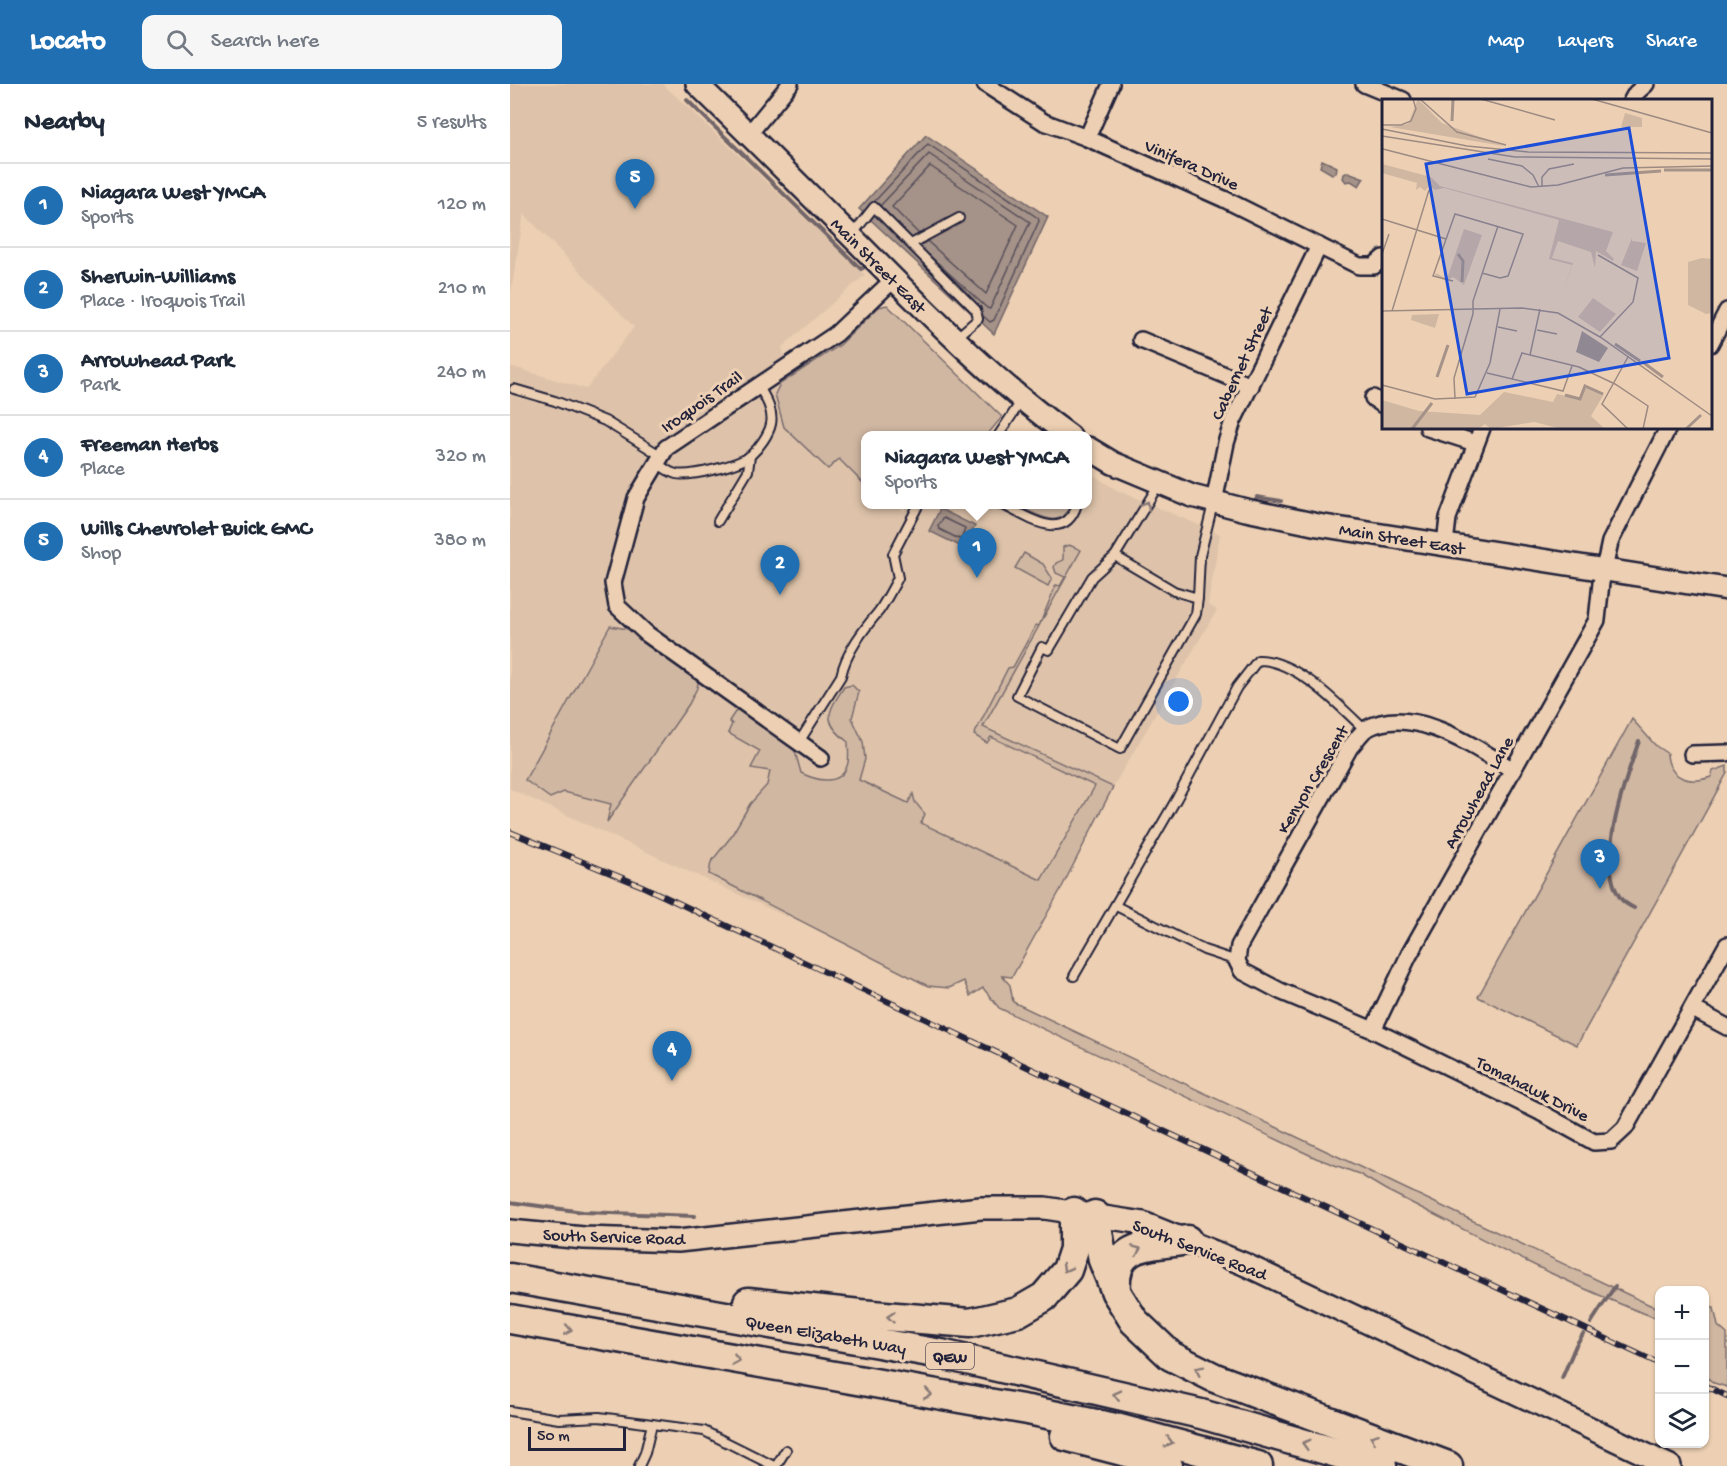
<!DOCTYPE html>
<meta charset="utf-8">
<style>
:root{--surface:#fff;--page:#f6f6f7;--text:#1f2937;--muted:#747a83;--line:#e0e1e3;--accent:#1f6fb2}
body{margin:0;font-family:"Gochi Hand",sans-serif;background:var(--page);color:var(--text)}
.controls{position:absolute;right:18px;bottom:18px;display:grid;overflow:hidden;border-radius:12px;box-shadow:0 2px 4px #0004}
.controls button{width:54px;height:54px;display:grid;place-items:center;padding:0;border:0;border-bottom:2px solid var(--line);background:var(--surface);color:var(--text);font:30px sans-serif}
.scale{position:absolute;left:18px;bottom:15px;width:98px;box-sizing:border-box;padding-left:6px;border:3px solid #22223b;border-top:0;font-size:16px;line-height:21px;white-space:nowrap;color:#22223b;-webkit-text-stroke:4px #edd0b3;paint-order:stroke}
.you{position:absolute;left:669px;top:618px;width:21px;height:21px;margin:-15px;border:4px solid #fff;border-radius:50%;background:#1a73e8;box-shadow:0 0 0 9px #1a73e833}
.badge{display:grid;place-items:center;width:39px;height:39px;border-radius:50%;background:var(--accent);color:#fff;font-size:20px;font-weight:700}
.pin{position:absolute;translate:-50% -50px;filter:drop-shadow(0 2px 3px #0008)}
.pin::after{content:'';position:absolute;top:32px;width:21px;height:18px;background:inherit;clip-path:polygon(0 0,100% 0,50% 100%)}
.popup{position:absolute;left:351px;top:347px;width:231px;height:78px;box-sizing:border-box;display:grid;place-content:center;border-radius:12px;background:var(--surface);filter:drop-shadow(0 2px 4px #0005);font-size:20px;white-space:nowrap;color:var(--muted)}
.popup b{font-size:22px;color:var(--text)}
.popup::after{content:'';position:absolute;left:50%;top:100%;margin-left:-12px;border:12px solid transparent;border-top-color:var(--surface)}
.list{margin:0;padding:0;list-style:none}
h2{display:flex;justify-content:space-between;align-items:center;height:78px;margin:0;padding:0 24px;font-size:26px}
h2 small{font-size:20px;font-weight:400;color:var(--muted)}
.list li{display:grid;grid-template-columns:39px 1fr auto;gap:18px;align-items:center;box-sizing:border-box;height:84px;padding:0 24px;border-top:2px solid var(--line)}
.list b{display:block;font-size:22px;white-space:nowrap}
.list p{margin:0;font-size:20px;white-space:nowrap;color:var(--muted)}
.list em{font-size:20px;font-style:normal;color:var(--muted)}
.icon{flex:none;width:33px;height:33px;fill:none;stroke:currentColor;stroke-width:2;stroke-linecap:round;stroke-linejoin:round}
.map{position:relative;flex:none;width:1217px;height:1382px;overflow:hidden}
header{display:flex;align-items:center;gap:36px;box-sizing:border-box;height:84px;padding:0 30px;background:var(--accent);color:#fff}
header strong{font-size:28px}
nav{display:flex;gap:33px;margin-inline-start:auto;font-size:21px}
.search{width:420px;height:54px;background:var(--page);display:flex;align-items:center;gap:15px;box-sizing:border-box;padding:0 21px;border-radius:12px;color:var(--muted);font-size:22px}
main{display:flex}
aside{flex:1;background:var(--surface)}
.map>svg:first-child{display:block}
.built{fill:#dec3aa}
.green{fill:#d0b7a2;stroke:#796c6e;stroke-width:1.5}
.water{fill:#a59288;stroke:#716569;stroke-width:1.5}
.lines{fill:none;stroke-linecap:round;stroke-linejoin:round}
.shore{stroke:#564f5a;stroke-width:1.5}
.stream{stroke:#716569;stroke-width:4}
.lane-casing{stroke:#22223b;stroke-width:12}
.street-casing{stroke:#22223b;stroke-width:20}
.secondary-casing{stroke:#22223b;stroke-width:26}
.highway-casing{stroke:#22223b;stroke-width:33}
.lane{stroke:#edd0b3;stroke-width:8}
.street{stroke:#edd0b3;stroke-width:15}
.secondary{stroke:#edd0b3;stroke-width:21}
.highway{stroke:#edd0b3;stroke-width:28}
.rail-casing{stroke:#22223b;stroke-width:6}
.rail{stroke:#edd0b3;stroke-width:4;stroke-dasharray:11;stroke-linecap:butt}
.oneway{stroke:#887977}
.labels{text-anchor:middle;stroke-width:6;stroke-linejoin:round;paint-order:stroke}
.shield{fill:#edd0b3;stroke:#5f565f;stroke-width:1.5}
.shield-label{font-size:16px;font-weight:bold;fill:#22223b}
.street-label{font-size:18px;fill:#22223b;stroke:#edd0b3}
.inset-river{fill:none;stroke:#a59288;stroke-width:3}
.inset-road{fill:none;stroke:#9c8a83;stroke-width:1.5}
.view{fill:#1d4ed8;fill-opacity:0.15;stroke:#1d4ed8;stroke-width:3}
.inset-edge{fill:none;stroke:#22223b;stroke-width:3}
</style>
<header>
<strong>Locato</strong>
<div class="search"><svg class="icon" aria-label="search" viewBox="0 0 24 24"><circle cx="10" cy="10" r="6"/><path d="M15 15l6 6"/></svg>Search here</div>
<nav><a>Map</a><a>Layers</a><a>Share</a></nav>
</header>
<main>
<aside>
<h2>Nearby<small>5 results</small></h2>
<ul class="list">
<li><span class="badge">1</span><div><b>Niagara West YMCA</b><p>Sports</p></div><em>120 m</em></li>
<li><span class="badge">2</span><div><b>Sherwin-Williams</b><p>Place · Iroquois Trail</p></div><em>210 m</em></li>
<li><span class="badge">3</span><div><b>Arrowhead Park</b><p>Park</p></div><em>240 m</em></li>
<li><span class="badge">4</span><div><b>Freeman Herbs</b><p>Place</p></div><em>320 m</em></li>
<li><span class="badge">5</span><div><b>Wills Chevrolet Buick GMC</b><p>Shop</p></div><em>380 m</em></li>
</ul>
</aside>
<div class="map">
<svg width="1217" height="1382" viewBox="0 0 1217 1382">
<rect width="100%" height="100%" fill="#edd0b3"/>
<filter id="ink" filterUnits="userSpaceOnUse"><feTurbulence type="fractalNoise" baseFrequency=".0167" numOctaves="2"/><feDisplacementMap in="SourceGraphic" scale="12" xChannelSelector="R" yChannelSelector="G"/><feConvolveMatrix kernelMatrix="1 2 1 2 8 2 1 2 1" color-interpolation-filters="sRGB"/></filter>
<g filter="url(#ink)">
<path class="built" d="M0,0H153L355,191L272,263L289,323L356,390V420L386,421L394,428L399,420H578V388L607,406L710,450L698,521L707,526L603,703L548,810L341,709L277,833L0,705V282L76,305L124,243L14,130L0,214Z"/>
<g class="green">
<path d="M377,221L492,333L477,351L356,352V402L329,375L318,385L274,343L265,310L270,300L330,261L369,223Z"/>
<path d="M506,421L560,420V421C553,449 522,428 506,421Z"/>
<path d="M559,461L571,466L473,643L603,703L552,803L502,893L492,892L500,901L503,918L1140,1221L1149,1224V1235C1055,1201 966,1151 876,1106L849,1090L806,1074L489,924L473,904L460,912L454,897L439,904L418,902L199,790L201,778L220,754L240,720L257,701L260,687L241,684L250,667L218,649L222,640L219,637L229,622L283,660L291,689C305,696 330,703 337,682C340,675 338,665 338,658C312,637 317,629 334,603L342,601L349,608L342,634L353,658L355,675L349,696L398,719L403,710L405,718L415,730L411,739L531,796L585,702L481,653L477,659L464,651L498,584L503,583L526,541L529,542L546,501L550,502L555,493L546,489L544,483L546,479L553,476V463Z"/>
<path d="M514,469L533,480L542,494L538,502L505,484Z"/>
<path d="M100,542L118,545L189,595L187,604L179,620L97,738L101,720L54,708L40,714L15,696Z"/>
<path d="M1122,635L1146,662L1158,670L1157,671C1160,696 1181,700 1201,693L1203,687L1217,682V689L1067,961L968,913Z"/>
<path d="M1195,1221L1204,1224L1208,1242L1217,1250V1303L1204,1299L1195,1292Z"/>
</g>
<g class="water">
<path d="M416,51L538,133L484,250L349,125Z"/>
<path d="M812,76L827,83L826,89L822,90L810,83Z"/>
<path d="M838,88L854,94L849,102L841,97L836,98L833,94L834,90Z"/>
<path d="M430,425L465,442L454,464L419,447Z"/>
</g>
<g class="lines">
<g class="shore">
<path d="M364,118L418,60L528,134L529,137L484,236L480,238L472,231"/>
<path d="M370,122L419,70L520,138L480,225L477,224L419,171"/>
<path d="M409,150L382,123L420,82L508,141L476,210L417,157"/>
<path d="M434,434L455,444L452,454L449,455L429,445L428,442Z"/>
</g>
<g class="stream">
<path d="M177,16L351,185L353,184"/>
<path d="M746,415L747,413L771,417"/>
<path d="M1124,824C1120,822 1115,819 1112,816C1083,782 1116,694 1129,657"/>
<path d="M0,1118L73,1128L185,1132"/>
<path d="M1081,1239L1105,1202"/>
<path d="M1052,1294L1066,1261L1073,1250"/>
</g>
<defs>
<g id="lane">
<path d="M342,151L364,123L466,226L468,235L446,254"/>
<path d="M401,160L449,134"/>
<path d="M4,305L45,317L95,337L150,371"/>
<path d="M488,352L512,316"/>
<path d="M146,378C152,383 158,388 166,390C180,393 230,381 241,371C249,364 259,350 261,340C264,326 254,312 248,301"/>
<path d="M649,400L605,472L664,507L688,514L690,472L703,420"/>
<path d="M491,420C516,432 555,461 567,420"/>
<path d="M208,437L238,387L240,372"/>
<path d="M605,472L582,493L539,566L532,563L507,612L610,665L686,530L688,514"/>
<path d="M289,658L331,592C336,568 354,545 369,527C376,517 382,505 388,494L383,470L409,420"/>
<path d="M606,822L694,866L727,877"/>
<path d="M564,892L667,714L727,603L748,576C785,575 829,621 855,646"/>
<path d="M0,1327L49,1335L89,1333L142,1340"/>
<path d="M129,1382L135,1369L142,1340L194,1347L264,1382"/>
<path d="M266,1382L276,1366"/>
</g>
<g id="street">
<path d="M475,0L534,38L577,54L714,115L849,182H864L873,174"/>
<path d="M854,0L893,16"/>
<path d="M1122,16L1126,9L1136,0"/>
<path d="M239,50L280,0"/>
<path d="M577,54L601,0"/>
<path d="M631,256L741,302"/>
<path d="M1200,260L1217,227"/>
<path d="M863,314L873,321"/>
<path d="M918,344L965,359"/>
<path d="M704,418L716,359L723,337L809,162"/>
<path d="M935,460L938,434L972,344"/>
<path d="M1182,670L1217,669"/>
<path d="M311,674L137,550L107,522L103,499L126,414L156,364L326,250L383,196"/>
<path d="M1003,686C964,663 902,619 856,645C850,649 845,658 840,663L729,862L727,877L732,887L770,907L863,946L1028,1027L1084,1058L1101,1057L1115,1044L1217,861"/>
<path d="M1183,925L1217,943"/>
<path d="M863,946L899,871L1087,536L1091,499L1100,458L1158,344"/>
</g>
<g id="secondary">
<path d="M187,0C239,50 289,101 340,151C410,221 479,294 560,352"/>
<path d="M578,364L603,379L682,412L736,426L808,441L1217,505"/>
<path d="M0,1147L74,1154L168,1157L471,1124H535L633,1139L734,1180L1160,1382"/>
</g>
<g id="highway">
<path d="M585,1131L593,1176L606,1208L624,1237L661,1272L705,1294L938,1382"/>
<path d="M0,1194L431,1270L691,1330L872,1382"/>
<path d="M606,1208C602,1156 640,1163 677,1156"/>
<path d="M238,1218L350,1230L460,1239L508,1228L534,1213L557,1186L564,1165V1128"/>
<path d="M0,1235L518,1326L610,1345L748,1382"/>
<path d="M555,1352L620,1369L658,1382"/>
</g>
</defs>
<use href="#lane" class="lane-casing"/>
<use href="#street" class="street-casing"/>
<use href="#secondary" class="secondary-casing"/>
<use href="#highway" class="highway-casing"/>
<use href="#lane" class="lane"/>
<use href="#street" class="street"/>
<use href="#secondary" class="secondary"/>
<use href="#highway" class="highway"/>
<defs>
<g id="rail">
<path d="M0,748L132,802L1150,1280"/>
<path d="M1194,1301L1217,1312"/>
</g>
</defs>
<use href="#rail" class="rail-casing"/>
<use href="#rail" class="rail"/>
</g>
<defs><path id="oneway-chevron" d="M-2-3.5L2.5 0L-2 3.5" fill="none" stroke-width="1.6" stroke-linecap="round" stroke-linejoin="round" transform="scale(1.5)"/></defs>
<g class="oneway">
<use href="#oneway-chevron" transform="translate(636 421) rotate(-59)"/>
<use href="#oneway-chevron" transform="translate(627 1166) rotate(-23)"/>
<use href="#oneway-chevron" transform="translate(556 1184) rotate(118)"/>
<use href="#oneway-chevron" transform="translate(381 1233) rotate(-175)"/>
<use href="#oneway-chevron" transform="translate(58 1246) rotate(10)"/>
<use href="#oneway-chevron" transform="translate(226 1276) rotate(10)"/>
<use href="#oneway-chevron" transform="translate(689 1286) rotate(-154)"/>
<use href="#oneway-chevron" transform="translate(418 1310) rotate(10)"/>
<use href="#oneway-chevron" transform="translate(607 1311) rotate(-167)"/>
<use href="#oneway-chevron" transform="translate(864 1354) rotate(-159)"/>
<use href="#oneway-chevron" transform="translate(659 1358) rotate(15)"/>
<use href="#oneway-chevron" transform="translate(796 1360) rotate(-164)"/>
</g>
</g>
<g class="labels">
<rect class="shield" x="416" y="1259" width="48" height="26" rx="4.5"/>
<g class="shield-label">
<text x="440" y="1278">QEW</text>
</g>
<g class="street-label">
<text transform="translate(682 80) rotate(24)" y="6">Vinifera Drive</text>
<text transform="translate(369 181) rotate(45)" y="6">Main Street East</text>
<text transform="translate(731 279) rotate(-65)" y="6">Cabernet Street</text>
<text transform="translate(191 317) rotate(-35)" y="6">Iroquois Trail</text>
<text transform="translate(892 454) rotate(9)" y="6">Main Street East</text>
<text transform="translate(802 695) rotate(-59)" y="6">Kenyon Crescent</text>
<text transform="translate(968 708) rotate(-61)" y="6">Arrowhead Lane</text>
<text transform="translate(1023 1004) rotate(27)" y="6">Tomahawk Drive</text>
<text transform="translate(104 1152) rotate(2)" y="6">South Service Road</text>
<text transform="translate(690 1165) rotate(21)" y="6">South Service Road</text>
<text transform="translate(316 1250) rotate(10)" y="6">Queen Elizabeth Way</text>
</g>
</g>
<g transform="translate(872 15)">
<rect width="330" height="330" fill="#edd0b3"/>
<path d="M36,0L60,24L122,47L8,28L26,25ZM243,14L260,19V28H239ZM0,65L49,78L58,87L231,133L224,152L232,160L231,162L214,152L213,169L209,153L176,142L170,159L191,164L179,198L190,166L167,160L177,121L62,89L53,91L47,87L43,92L38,88L34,91L35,84L0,74ZM82,130L100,136L82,186L71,178L64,182L53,177L54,174L65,180ZM250,139V142L264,144L255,172L239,166ZM320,159L330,160V214L324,215L306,206V163ZM211,199L234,215L218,233L196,218ZM57,215L53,229L29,221L30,216ZM203,286L222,295L209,317L223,330H180L152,323L109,330L103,325L96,330H0V301L37,312L98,316L122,293L171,303L175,295L198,300Z" fill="#d0b7a2"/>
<path d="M200,232L226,249L217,263L194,253Z" fill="#a59288"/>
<path class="inset-river" d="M70,22L71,1M282,71H330M223,76L279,72M76,155L81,162L80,183M233,245L258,262M262,264L281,278M55,278L66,246M183,296L198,300L203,287L221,295M30,330L50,304M304,330L319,316"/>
<path class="inset-road" d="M38,0L75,33L124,46M99,0L173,21M210,0L330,34M0,26H19L29,22L34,10L31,0M0,30L85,47L146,53L330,54M0,37L133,58L330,60M1,50L149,88L176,86L241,69L330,67M106,60L140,67L151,76L157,88M160,88V78L167,70L192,65M0,120L64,140M0,155L7,135M216,156L256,179L251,203L218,238M71,182L51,177L73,115L141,135L126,177L118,179L100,174M0,212L140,209L176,214L218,238L330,317M10,212L47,91M116,228L135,232M155,231L175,235M148,256L158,210M105,274L181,292L190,267M130,280L140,254L197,268L233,285L266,307L261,330M0,286L53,300L93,298L108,264L118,210M73,300L72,279L91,215V202L116,127M246,330L220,305L246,258"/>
<path class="view" d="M247,29L287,259L85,295L44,65Z"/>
<rect width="330" height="330" class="inset-edge"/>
</g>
</svg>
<div class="controls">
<button>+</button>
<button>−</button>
<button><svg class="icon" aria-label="layers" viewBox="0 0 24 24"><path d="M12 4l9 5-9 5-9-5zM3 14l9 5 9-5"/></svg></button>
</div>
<div class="scale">50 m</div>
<div class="you"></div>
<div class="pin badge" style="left:467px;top:494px">1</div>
<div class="popup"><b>Niagara West YMCA</b>Sports</div>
<div class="pin badge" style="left:270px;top:511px">2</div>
<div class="pin badge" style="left:1090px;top:805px">3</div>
<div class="pin badge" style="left:162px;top:997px">4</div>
<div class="pin badge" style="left:125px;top:125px">5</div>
</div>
</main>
